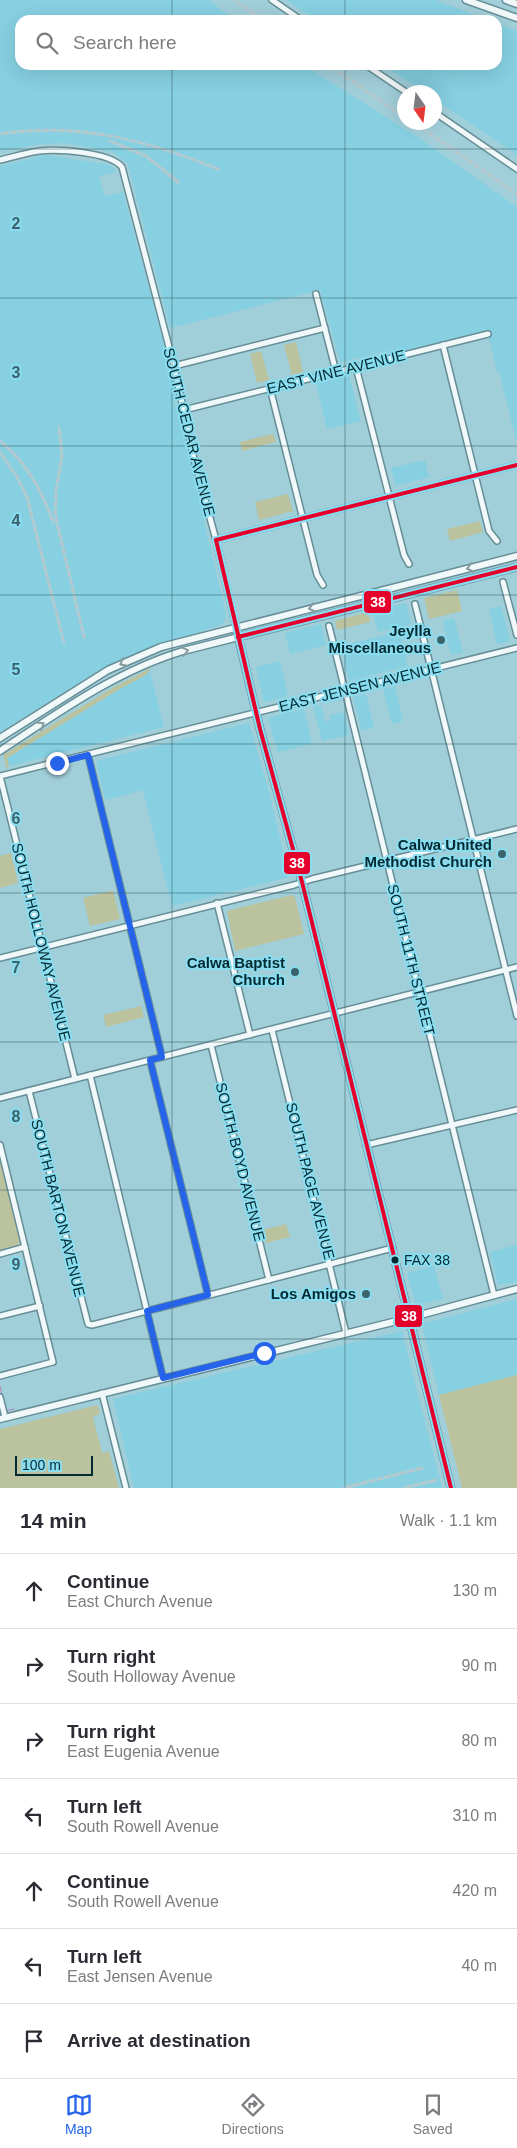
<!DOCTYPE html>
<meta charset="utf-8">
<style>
:root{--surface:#fff;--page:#f2f2f3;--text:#2b2b33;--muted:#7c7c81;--line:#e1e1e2;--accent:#2563eb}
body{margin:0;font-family:Arial,sans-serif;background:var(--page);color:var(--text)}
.compass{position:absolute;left:397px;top:85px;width:45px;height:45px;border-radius:50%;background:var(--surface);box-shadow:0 5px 20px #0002;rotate:166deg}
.scale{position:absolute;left:15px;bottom:12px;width:78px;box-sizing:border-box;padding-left:5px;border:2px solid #042a31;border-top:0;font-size:14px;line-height:18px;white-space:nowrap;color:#042a31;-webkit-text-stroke:4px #89ddf0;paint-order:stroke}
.stop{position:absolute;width:15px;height:15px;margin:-11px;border:4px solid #2563eb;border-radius:50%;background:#fff}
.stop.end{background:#2563eb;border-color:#fff;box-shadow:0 1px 5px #0008}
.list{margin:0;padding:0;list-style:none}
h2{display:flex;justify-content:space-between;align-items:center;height:65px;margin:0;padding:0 20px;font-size:21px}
h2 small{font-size:16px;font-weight:400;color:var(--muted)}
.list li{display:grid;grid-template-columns:32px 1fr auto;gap:15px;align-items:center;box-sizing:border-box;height:75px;padding:0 20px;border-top:1px solid var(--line)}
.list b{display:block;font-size:19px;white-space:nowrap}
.list p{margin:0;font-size:16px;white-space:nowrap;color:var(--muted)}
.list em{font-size:16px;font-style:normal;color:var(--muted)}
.icon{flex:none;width:28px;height:28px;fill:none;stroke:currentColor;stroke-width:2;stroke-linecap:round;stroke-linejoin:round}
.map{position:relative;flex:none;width:517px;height:1488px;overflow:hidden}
.search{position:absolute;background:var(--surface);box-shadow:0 5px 20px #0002;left:15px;right:15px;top:15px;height:55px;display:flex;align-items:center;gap:12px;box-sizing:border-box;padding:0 18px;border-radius:15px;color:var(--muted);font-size:19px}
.sheet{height:590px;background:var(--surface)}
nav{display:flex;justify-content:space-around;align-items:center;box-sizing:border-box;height:70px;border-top:1px solid var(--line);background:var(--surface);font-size:14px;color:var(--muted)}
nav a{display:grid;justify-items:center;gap:2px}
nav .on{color:var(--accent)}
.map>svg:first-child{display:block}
.built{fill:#86d0e1}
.green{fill:#bac29e}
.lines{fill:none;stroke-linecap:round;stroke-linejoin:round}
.stream{stroke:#b786be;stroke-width:1}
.minor-casing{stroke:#668e96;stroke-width:8}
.major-casing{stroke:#668e96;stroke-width:9}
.minor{stroke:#f1f8f9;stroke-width:5}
.major{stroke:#f1f8f9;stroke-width:6}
.rail-casing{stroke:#b8c6ca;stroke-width:3}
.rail{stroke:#89ddf0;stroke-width:1;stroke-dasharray:4;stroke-linecap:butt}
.bus-1-casing{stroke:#89ddf0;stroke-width:8}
.bus-1{stroke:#e4002b;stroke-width:4}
.oneway{stroke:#869b9f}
.route{stroke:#2563eb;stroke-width:6}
.grid{fill:none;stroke:#3b636c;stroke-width:1;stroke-opacity:0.55}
.poi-dot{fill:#3b636c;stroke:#89ddf0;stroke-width:2}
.bus-dot{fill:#042a31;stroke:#89ddf0;stroke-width:2}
.labels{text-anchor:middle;stroke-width:4;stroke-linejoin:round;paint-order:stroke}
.bus-label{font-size:14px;fill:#042a31;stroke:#89ddf0;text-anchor:start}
.street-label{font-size:15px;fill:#042a31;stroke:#89ddf0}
.poi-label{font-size:15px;font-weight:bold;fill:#042a31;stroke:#89ddf0;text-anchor:end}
.grid-label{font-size:16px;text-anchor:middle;font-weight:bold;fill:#3b636c;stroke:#89ddf0;stroke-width:4;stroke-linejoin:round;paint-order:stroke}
.line-badge{stroke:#89ddf0;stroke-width:2}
.badge-label{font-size:14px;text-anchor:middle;font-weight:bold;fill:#fff}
</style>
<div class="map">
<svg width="517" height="1488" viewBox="0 0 517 1488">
<rect width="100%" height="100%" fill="#a0ced9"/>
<g class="built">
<path d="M0,0H208L236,20H20V65H304L422,140L517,207V443L499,371H497L487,330L387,355L386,351L342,362L340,361L320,290L170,328L128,164L113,152L66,143L40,144L0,151Z"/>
<path d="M287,0H435L489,20H316Z"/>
<path d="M497,23L517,31V155L435,100L434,92H424L383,65H497Z"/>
<path d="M45,155L105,164L111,166L116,172L99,176L105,196L123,192L170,367L176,392L173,398L177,412L179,413L226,615L224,622L220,625L133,654L96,672L0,732V166Z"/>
<path d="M349,375L361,421L327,429L316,383Z"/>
<path d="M425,460L429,477L396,486L391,468Z"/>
<path d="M406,603L411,624L378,632L372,611Z"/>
<path d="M501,606L510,641L497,644L489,609Z"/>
<path d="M454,618L463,652L451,655L443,621Z"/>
<path d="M321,624L326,645L290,654L285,633Z"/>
<path d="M400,631L408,666L349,681L341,646Z"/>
<path d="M280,661L288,696L264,702L256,667Z"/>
<path d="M150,671L164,727L9,766L7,758Z"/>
<path d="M395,686L403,721L392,724L383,689Z"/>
<path d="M366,694L374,728L362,731L353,697Z"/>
<path d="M321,705L325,722L331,720L330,715L344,712L349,735L322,741L313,707Z"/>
<path d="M304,709L312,744L278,752L268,718Z"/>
<path d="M249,723L269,792L289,877L172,906L143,790L105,800L96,761Z"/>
<path d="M517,1245V1282L498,1285L490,1252Z"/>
<path d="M434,1266L443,1299L416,1305L407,1273Z"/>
<path d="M517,1299V1375L439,1395L422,1324Z"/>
<path d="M402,1331L442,1488H134L113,1399Z"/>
</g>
<g class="green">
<path d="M296,342L303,372L292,375L284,345Z"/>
<path d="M261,351L269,380L257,383L250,354Z"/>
<path d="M273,434L276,442L242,451L240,442Z"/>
<path d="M288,494L293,511L259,520L255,502Z"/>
<path d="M480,521L483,532L450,541L447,529Z"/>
<path d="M457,590L462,611L429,619L424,598Z"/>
<path d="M368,612L370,622L337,630L335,621Z"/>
<path d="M151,668L146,675L116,691L7,758L9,766L7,769L3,755L114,687Z"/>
<path d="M11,853L18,883L0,888V856Z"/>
<path d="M113,890L120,919L90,926L83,898Z"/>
<path d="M292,895L295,897L304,934L235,951L227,911Z"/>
<path d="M141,1006L144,1017L106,1027L103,1015Z"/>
<path d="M0,1158L20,1240L18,1245L0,1250Z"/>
<path d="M286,1224L290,1237L266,1243L263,1230Z"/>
<path d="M517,1375V1488H462L439,1395Z"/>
<path d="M98,1405L100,1414L93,1417L102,1453L109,1451L119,1488H0V1429Z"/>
</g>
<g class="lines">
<g class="stream">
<path d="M0,1386L5,1408"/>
<path d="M5,1411L14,1409"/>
</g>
<defs>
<g id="minor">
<path d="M272,0L301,20"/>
<path d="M366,65L406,92"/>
<path d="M434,112L517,169"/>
<path d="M0,160C13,157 26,153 39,151C58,149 110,152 122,167L174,366L194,459L216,540L236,627"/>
<path d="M316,294L336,372"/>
<path d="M443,345L489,531L497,541"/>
<path d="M174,366L325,328"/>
<path d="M356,367L404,555L409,564"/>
<path d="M270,388L317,575L323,585"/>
<path d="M184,410L488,334"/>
<path d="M216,540L517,465"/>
<path d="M503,582L517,635"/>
<path d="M415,604L517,1016"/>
<path d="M329,626L494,1295"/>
<path d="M88,755L162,1057"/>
<path d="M217,903L250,1035"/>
<path d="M0,958L294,885L312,879L517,829"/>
<path d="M272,1030L346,1333"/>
<path d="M211,1045L269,1280"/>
<path d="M150,1060L208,1295"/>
<path d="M90,1075L163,1378"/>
<path d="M75,1079L0,776L517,648"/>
<path d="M29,1091L88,1324L92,1325L393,1248"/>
<path d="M0,1098L517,967"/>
<path d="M0,1145L53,1362L0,1376"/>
<path d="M366,1145L517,1110"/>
<path d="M0,1254L25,1247"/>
<path d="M0,1316L40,1306"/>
<path d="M102,1393L126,1488"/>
<path d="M0,1397L5,1417"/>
</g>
<g id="major">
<path d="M466,0L517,18"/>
<path d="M506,0L517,4"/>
<path d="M236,627L260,729L302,882L451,1488"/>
<path d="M0,738L108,670L161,647L517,556"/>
<path d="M0,751C58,713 116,671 183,651L517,567"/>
<path d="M0,1419L409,1318L517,1289"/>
</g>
</defs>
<use href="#minor" class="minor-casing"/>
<use href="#major" class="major-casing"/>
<use href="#minor" class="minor"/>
<use href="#major" class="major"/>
<defs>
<g id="rail">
<path d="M234,0L264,20"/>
<path d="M329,65L404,117"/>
<path d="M413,122L517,194"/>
<path d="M0,134C78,122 146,140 218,169"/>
<path d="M110,141L146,156L178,182"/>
<path d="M59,427L62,456L56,491L55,514L84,637"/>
<path d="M0,441C27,463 41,489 53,522"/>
<path d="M0,452L17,477L27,497L64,643"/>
<path d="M343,1488L422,1468"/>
<path d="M403,1488L436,1480"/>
</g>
</defs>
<use href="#rail" class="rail-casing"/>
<use href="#rail" class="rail"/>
<defs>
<g id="bus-1">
<path d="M238,637L517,567"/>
<path d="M451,1488L302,882L260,729L216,540L517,465"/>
</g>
</defs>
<use href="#bus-1" class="bus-1-casing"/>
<use href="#bus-1" class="bus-1"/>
</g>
<defs><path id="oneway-chevron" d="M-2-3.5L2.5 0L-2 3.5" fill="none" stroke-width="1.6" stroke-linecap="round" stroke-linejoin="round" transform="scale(1.25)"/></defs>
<g class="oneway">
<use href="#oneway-chevron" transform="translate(470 568) rotate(166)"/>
<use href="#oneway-chevron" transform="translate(312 608) rotate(166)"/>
<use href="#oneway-chevron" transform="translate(185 651) rotate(-15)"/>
<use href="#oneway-chevron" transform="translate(123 663) rotate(153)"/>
<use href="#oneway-chevron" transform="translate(41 725) rotate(-32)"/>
</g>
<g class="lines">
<path class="route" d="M57,763L88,755L162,1057L150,1060L208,1295L147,1311L163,1378L264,1353"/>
</g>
<path class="grid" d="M172,0V20M345,0V20M172,65V1488M345,65V1488M0,149H517M0,298H517M0,446H517M0,595H517M0,744H517M0,893H517M0,1042H517M0,1190H517M0,1339H517"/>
<g class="poi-dot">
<circle cx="441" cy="640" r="5"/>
<circle cx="502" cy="854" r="5"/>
<circle cx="295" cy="972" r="5"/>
<circle cx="366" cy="1294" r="5"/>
</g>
<circle class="bus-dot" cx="395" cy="1260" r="4.5"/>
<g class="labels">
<g class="bus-label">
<text x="404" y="1265">FAX 38</text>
</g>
<g class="street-label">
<text transform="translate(336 372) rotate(-14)" y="5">EAST VINE AVENUE</text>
<text transform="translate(189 432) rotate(76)" y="5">SOUTH CEDAR AVENUE</text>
<text transform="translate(360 687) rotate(-14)" y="5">EAST JENSEN AVENUE</text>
<text transform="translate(41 942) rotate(76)" y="5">SOUTH HOLLOWAY AVENUE</text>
<text transform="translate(411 960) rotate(76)" y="5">SOUTH 11TH STREET</text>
<text transform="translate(240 1162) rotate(76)" y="5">SOUTH BOYD AVENUE</text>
<text transform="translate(310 1181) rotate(76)" y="5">SOUTH PAGE AVENUE</text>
<text transform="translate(58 1208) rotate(76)" y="5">SOUTH BARTON AVENUE</text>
</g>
<g class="poi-label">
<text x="431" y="636">Jeylla<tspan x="431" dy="17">Miscellaneous</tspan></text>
<text x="492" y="850">Calwa United<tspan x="492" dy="17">Methodist Church</tspan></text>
<text x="285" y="968">Calwa Baptist<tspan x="285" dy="17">Church</tspan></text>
<text x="356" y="1299">Los Amigos</text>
</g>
</g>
<g class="grid-label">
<text x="16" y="229">2</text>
<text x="16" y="378">3</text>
<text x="16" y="526">4</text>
<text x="16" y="675">5</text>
<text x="16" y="824">6</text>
<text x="16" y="973">7</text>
<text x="16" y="1122">8</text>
<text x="16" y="1270">9</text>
</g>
<g class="line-badge">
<rect x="363" y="590" width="29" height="24" rx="5" fill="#e4002b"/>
<rect x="283" y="851" width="28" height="24" rx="5" fill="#e4002b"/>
<rect x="394" y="1304" width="29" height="24" rx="5" fill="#e4002b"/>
</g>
<g class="badge-label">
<text x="378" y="607">38</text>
<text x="297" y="868">38</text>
<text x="409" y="1321">38</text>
</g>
</svg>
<svg class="compass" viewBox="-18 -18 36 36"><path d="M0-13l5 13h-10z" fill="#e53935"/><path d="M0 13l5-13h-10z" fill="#7c7c81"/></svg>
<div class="scale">100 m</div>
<div class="stop" style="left:264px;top:1353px"></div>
<div class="stop end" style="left:57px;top:763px"></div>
<div class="search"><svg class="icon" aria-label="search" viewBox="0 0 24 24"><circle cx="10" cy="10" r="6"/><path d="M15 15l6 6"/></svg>Search here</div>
</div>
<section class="sheet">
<h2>14 min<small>Walk · 1.1 km</small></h2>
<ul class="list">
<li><svg class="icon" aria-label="ahead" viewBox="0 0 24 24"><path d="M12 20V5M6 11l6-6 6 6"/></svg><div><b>Continue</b><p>East Church Avenue</p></div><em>130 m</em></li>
<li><svg class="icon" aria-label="right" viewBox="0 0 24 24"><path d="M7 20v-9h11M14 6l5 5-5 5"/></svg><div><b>Turn right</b><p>South Holloway Avenue</p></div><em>90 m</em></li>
<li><svg class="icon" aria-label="right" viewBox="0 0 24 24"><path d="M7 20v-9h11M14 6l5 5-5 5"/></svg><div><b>Turn right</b><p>East Eugenia Avenue</p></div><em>80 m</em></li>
<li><svg class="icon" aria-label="left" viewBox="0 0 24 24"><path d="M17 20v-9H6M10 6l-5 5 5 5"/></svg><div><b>Turn left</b><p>South Rowell Avenue</p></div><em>310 m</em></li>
<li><svg class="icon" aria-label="ahead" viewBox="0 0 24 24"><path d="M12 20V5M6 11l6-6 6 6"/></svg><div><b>Continue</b><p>South Rowell Avenue</p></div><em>420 m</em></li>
<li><svg class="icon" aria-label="left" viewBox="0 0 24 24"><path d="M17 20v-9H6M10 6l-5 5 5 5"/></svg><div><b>Turn left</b><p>East Jensen Avenue</p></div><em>40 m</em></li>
<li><svg class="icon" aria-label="arrive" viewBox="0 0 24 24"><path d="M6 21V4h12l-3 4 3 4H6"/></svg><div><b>Arrive at destination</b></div></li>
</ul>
</section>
<nav>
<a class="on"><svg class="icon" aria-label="map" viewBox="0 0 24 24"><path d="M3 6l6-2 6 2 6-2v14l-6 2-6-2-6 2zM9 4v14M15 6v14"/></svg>Map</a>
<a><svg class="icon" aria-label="directions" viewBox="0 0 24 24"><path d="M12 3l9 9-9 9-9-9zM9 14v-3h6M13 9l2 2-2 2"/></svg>Directions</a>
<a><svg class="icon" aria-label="saved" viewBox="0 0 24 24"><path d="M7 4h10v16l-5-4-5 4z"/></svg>Saved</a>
</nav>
